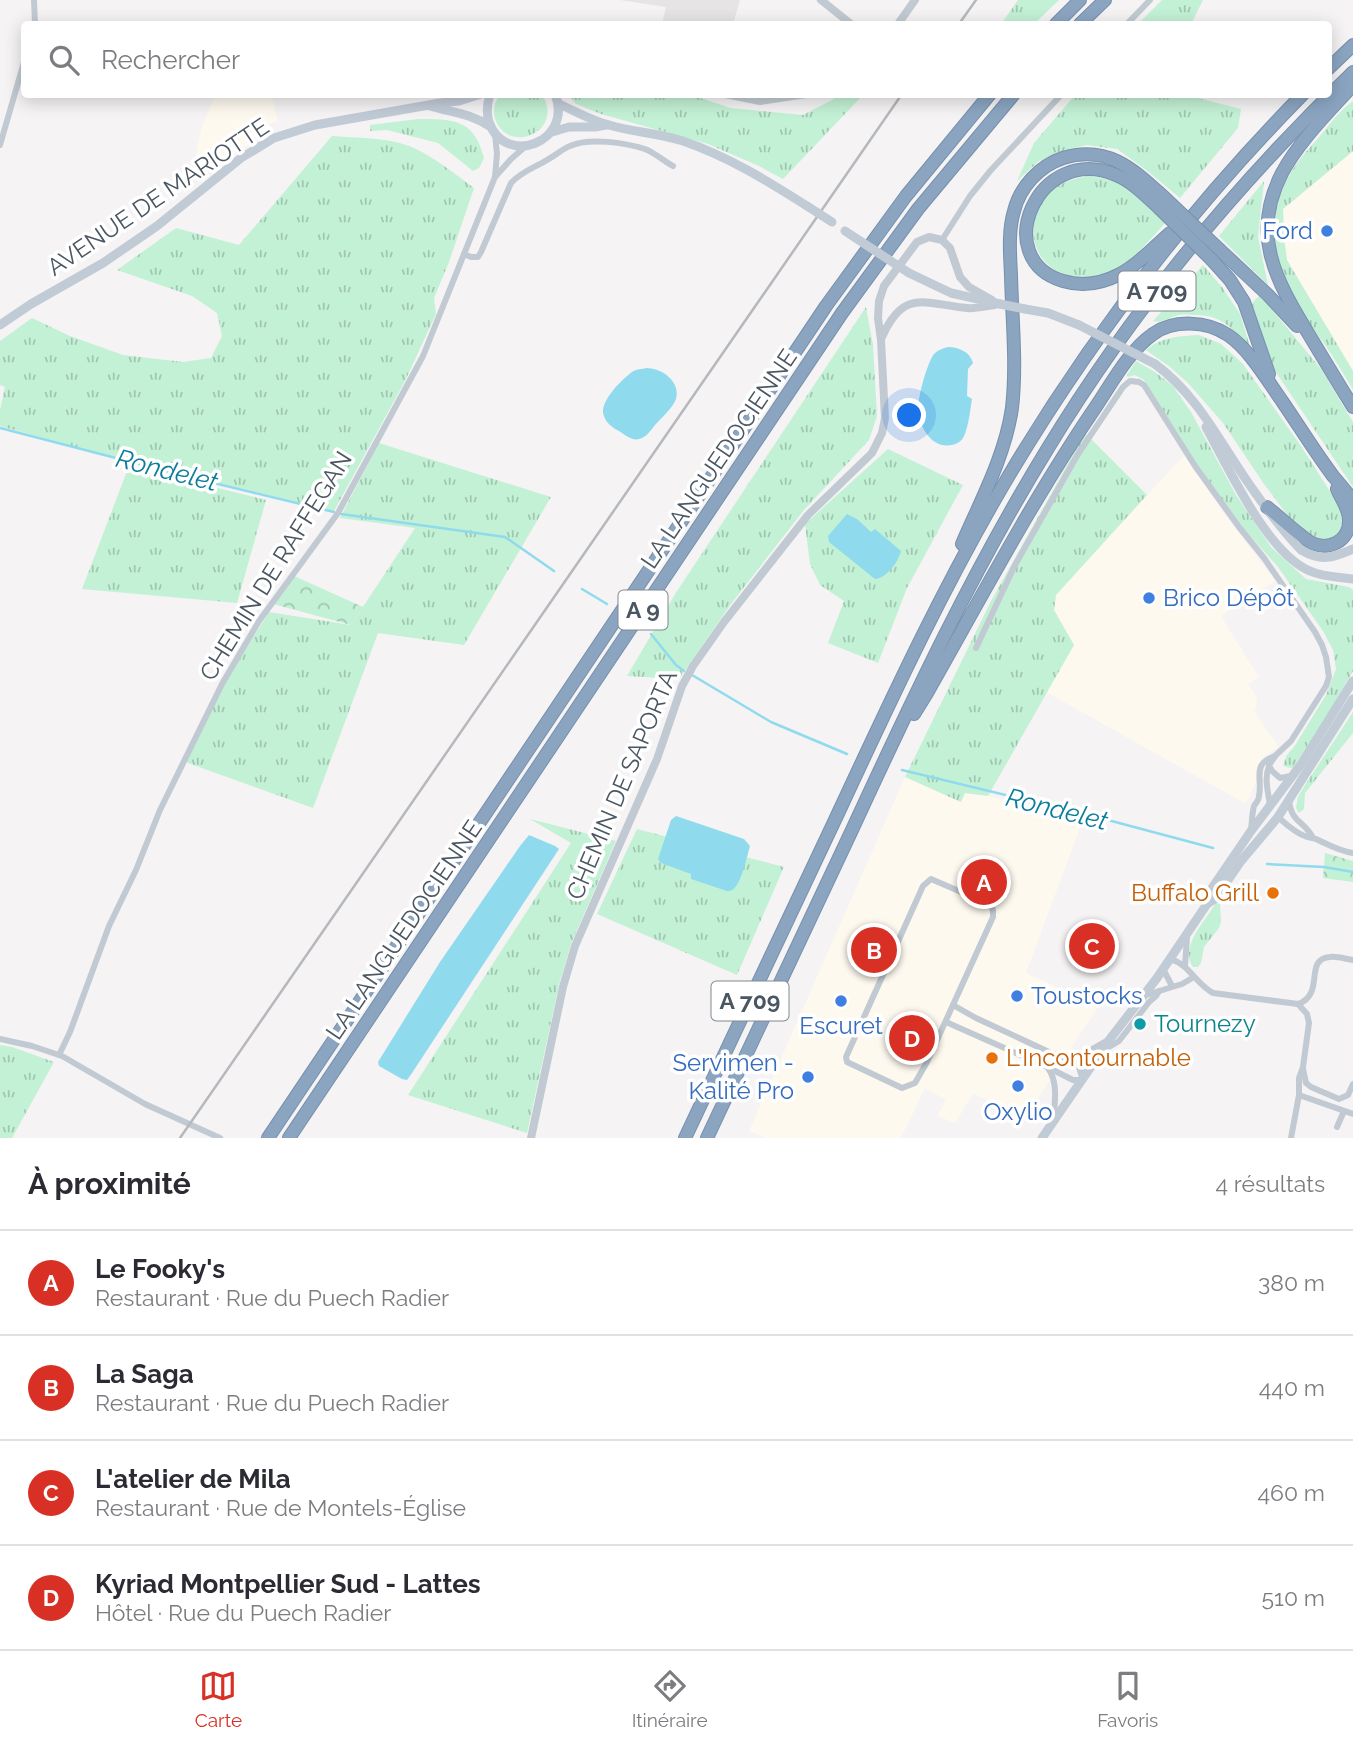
<!DOCTYPE html>
<html lang="fr">
<meta charset="utf-8">
<style>
:root{--surface:#fff;--page:#f7f7f7;--text:#2b2b33;--muted:#7c7c81;--line:#e1e1e2;--accent:#d93025}
body{margin:0;font-family:Raleway,sans-serif;background:var(--page);color:var(--text)}
.you{position:absolute;left:910px;top:416px;width:24px;height:24px;margin:-18px;border:5px solid #fff;border-radius:50%;background:#1a73e8;box-shadow:0 0 0 10px #1a73e833}
.badge{display:grid;place-items:center;width:46px;height:46px;border-radius:50%;background:var(--accent);color:#fff;font-size:23px;font-weight:700}
.pin{position:absolute;translate:-50% -50%;border:4px solid #fff;box-shadow:0 2px 7px #0006}
.list{margin:0;padding:0;list-style:none}
h2{display:flex;justify-content:space-between;align-items:center;height:91px;margin:0;padding:0 28px;font-size:30px}
h2 small{font-size:23px;font-weight:400;color:var(--muted)}
.list li{display:grid;grid-template-columns:46px 1fr auto;gap:21px;align-items:center;box-sizing:border-box;height:105px;padding:0 28px;border-top:2px solid var(--line)}
.list b{display:block;font-size:26px;white-space:nowrap}
.list p{margin:0;font-size:23px;white-space:nowrap;color:var(--muted)}
.list em{font-size:23px;font-style:normal;color:var(--muted)}
.icon{flex:none;width:38px;height:38px;fill:none;stroke:currentColor;stroke-width:2;stroke-linecap:round;stroke-linejoin:round}
.map{position:relative;flex:none;width:1353px;height:1138px;overflow:hidden}
.search{position:absolute;background:var(--surface);box-shadow:0 4px 18px #0003;left:21px;right:21px;top:21px;height:77px;display:flex;align-items:center;gap:18px;box-sizing:border-box;padding:0 24px;border-radius:7px;color:var(--muted);font-size:26px}
.sheet{height:511px;background:var(--surface)}
nav{display:flex;justify-content:space-around;align-items:center;box-sizing:border-box;height:98px;border-top:2px solid var(--line);background:var(--surface);font-size:19px;color:var(--muted)}
nav a{display:grid;justify-items:center;gap:4px}
nav .on{color:var(--accent)}
.map>svg:first-child{display:block}
.commercial{fill:#fdf9ef}
.education{fill:#e6e4e5}
.grass{fill:url(#grass-tufts)}
.forest{fill:url(#forest-crowns)}
.water{fill:#90daee}
.lines{fill:none;stroke-linecap:round;stroke-linejoin:round}
.stream{stroke:#90daee;stroke-width:2.5}
.motorway-casing{stroke:#7690ad;stroke-width:14}
.minor{stroke:#c1cad2;stroke-width:6}
.tertiary{stroke:#c1cad2;stroke-width:8}
.secondary{stroke:#c1cbd6;stroke-width:9}
.motorway{stroke:#8ba5c1;stroke-width:12}
.rail{stroke:#b5b8bd;stroke-width:2.5}
.motorway-bridge-casing{stroke:#7690ad;stroke-width:14;stroke-linecap:butt}
.secondary-bridge{stroke:#c1cbd6;stroke-width:9}
.motorway-bridge{stroke:#8ba5c1;stroke-width:12}
.shop-dot{fill:#3f7fe0;stroke:#fff;stroke-width:2.5}
.food-dot{fill:#e8710a;stroke:#fff;stroke-width:2.5}
.culture-dot{fill:#0f9aa8;stroke:#fff;stroke-width:2.5}
.labels{text-anchor:middle;stroke-width:7;stroke-linejoin:round;paint-order:stroke}
.shield{fill:#fff;stroke:#808990;stroke-width:2}
.shield-label{font-size:23px;font-weight:bold;fill:#4a5661}
.street-label{font-size:24px;fill:#4a5661;stroke:#fff}
.shop-label{font-size:24px;fill:#366cbe;stroke:#fff;text-anchor:end}
.food-label{font-size:24px;fill:#c56008;stroke:#fff;text-anchor:end}
.culture-label{font-size:24px;fill:#0d838f;stroke:#fff;text-anchor:start}
.water-label{font-size:26px;font-style:italic;fill:#0c7c9b;stroke:#fff}
</style>
<div class="map">
<svg width="1353" height="1138" viewBox="0 0 1353 1138">
<defs>
<pattern id="grass-tufts" width="24" height="20" patternUnits="userSpaceOnUse" patternTransform="scale(1.75)"><rect width="24" height="20" fill="#c3f1d5"/><path d="M3 7l-1-3M5 7V3M7 7l1-3M15 17l-1-3M17 17v-4M19 17l1-3" fill="none" stroke="#a0c6b0"/></pattern>
<pattern id="forest-crowns" width="20" height="18" patternUnits="userSpaceOnUse" patternTransform="scale(1.75)"><rect width="20" height="18" fill="#c3f1d5"/><path d="M2 6a3 3 0 1 1 6 0M12 15a3 3 0 1 1 6 0" fill="none" stroke="#a0c6b0"/></pattern>
</defs>
<rect width="100%" height="100%" fill="#f5f3f3"/>
<g class="commercial">
<path d="M215,95H271L278,121L270,124L269,132L230,156L210,159L199,168L196,157L201,129Z"/>
<path d="M1353,151V371L1287,260L1283,209Z"/>
<path d="M1184,455L1223,512L1275,581L1221,616L1259,677L1248,684L1257,698L1256,705L1257,708L1254,711L1279,747L1262,758L1256,770V782L1246,804L1046,692L1074,645L1054,610L1056,595Z"/>
<path d="M905,777L960,802L965,793L988,796L1083,820L1026,973L1099,1006L1026,1116L973,1094L955,1123L937,1116L946,1100L925,1088L901,1138H766L749,1131Z"/>
</g>
<path class="education" d="M620,0H740L733,24H662L666,7Z"/>
<g class="grass">
<path d="M1018,0H1059L1034,24H1001Z"/>
<path d="M1162,0H1203L1191,24H1138Z"/>
<path d="M500,94L542,95C565,129 511,156 496,121C492,112 494,103 500,94Z"/>
<path d="M569,95H691L731,108L803,115L832,100L839,95H863L783,179L759,166L708,144L601,114L576,104Z"/>
<path d="M1075,95H1186L1241,109L1238,128L1180,198L1145,169L1117,149L1087,145L1063,151L1039,161L1017,181L1034,143Z"/>
<path d="M1353,101V151L1283,209L1284,238L1287,260L1353,371V390C1344,375 1335,359 1325,345C1306,318 1282,289 1276,256C1274,246 1274,234 1275,224C1277,191 1291,168 1313,144C1326,130 1337,112 1353,101Z"/>
<path d="M418,119C454,119 474,119 484,158L479,168L473,171L438,143L387,130L370,131V125Z"/>
<path d="M332,136C357,138 390,137 414,148C435,158 455,174 474,188L449,262L434,298L436,314L405,381L334,511L130,462L0,426V410L5,387L0,385V341L32,318L70,336L123,355L183,362L211,358L222,336L217,313L192,296L117,270L176,228L239,245Z"/>
<path d="M1088,176C1127,179 1140,197 1165,223C1151,239 1137,256 1118,267C1106,274 1092,278 1077,277C1030,272 1019,218 1054,189C1064,181 1076,178 1088,176Z"/>
<path d="M1264,181L1258,237L1268,285L1219,236Z"/>
<path d="M1203,265L1222,287L1240,314L1251,350C1235,331 1223,315 1196,315C1191,315 1185,314 1179,315C1169,317 1163,324 1153,321Z"/>
<path d="M1260,295L1321,369L1353,422V487L1269,362L1251,304Z"/>
<path d="M866,307L873,345L877,416L869,440L804,510L731,604L679,679L627,676L677,591Z"/>
<path d="M1199,335L1221,344L1243,364L1301,446L1340,507L1343,519L1340,532L1336,536L1325,540L1310,535L1289,517L1264,484L1223,423L1188,383L1170,367L1146,350C1162,337 1179,336 1199,335Z"/>
<path d="M1136,361L1155,372L1173,386L1191,412L1236,495L1271,547L1306,579L1349,587L1353,590V671L1326,717L1293,768L1286,767L1283,765L1287,755L1294,747L1326,695L1336,669L1333,650L1323,631L1278,567L1244,529L1200,469L1144,380L1135,375L1128,377L1127,375Z"/>
<path d="M1085,433L1147,495L1056,595L1054,610L1074,645L988,796L965,793L961,802L905,777L991,601Z"/>
<path d="M379,443L551,497L464,645L378,633L313,808L185,762L217,695L269,612L351,625L415,528L340,518Z"/>
<path d="M888,449L963,485L907,588L878,663L828,643L844,601L820,585L810,564L805,524Z"/>
<path d="M129,466L266,500L237,603L82,589Z"/>
<path d="M1353,712V733L1305,793L1304,809L1299,813L1296,808L1298,797L1305,785Z"/>
<path d="M530,819L616,841L571,944L559,985L527,1133L408,1095L571,843Z"/>
<path d="M637,829L784,867L737,975L597,914Z"/>
<path d="M1216,903L1220,904L1221,922L1219,928L1204,947L1201,963L1198,967H1193C1179,947 1205,921 1216,903Z"/>
<path d="M0,1045L12,1047L54,1062L12,1138H0Z"/>
</g>
<g class="forest">
<path d="M294,576L363,607L351,625L273,604Z"/>
<path d="M1325,853L1353,861V882L1323,878Z"/>
</g>
<g class="water">
<path d="M948,347C959,347 970,352 973,363L968,369L967,396L972,399C970,410 969,425 964,436C962,441 957,444 952,445C932,449 920,428 918,411C917,400 927,363 934,354C938,350 943,348 948,347Z"/>
<path d="M647,368C662,368 681,382 676,399C672,409 662,417 655,425C651,430 646,438 639,439C632,441 625,435 619,431C613,428 606,423 604,416C598,403 621,380 632,372C636,369 642,369 647,368Z"/>
<path d="M847,514L857,519L871,532L875,529L901,551C898,562 887,578 875,579L829,542L828,536Z"/>
<path d="M676,816L744,839L750,846C747,856 741,886 732,890C731,891 729,891 727,891L691,879V874L661,863L658,859L671,820Z"/>
<path d="M529,835L555,846L559,849L412,1073L407,1080L402,1079L379,1066L378,1062L440,962L520,846Z"/>
</g>
<g class="lines">
<g class="stream">
<path d="M0,428L189,477L334,512"/>
<path d="M341,514L505,537L554,571"/>
<path d="M582,589L607,604"/>
<path d="M651,634L676,665L684,671"/>
<path d="M692,675L771,722L847,754"/>
<path d="M902,770L1089,815L1213,848"/>
<path d="M1267,864L1324,867L1353,872"/>
</g>
<defs>
<g id="motorway">
<path d="M1056,24L1080,0"/>
<path d="M1080,24L1105,0"/>
<path d="M1328,69L1353,45"/>
<path d="M1353,85C1328,113 1300,140 1282,173C1250,235 1276,280 1308,333C1323,358 1338,383 1353,407"/>
<path d="M1159,208C1146,196 1133,182 1116,175C1037,142 989,259 1063,281C1083,287 1103,283 1120,274C1139,264 1154,247 1170,233"/>
<path d="M1220,250L1268,295L1297,326"/>
<path d="M1212,260L1230,280L1244,302L1269,374"/>
<path d="M1267,507C1281,518 1295,532 1310,542C1328,552 1350,541 1349,520C1349,508 1341,499 1337,489"/>
<path d="M962,544C981,500 1005,456 1012,408C1017,364 1012,319 1011,275C1010,254 1008,231 1014,211C1020,187 1039,166 1063,158C1109,144 1135,171 1166,199"/>
<path d="M914,714L927,693C982,596 1034,497 1097,405C1113,381 1129,351 1153,334C1174,319 1207,321 1228,335C1250,350 1267,380 1282,401C1299,426 1315,452 1333,476C1340,484 1347,492 1353,501"/>
<path d="M268,1138L826,306L906,196L990,94"/>
<path d="M289,1138L842,313L918,209L1014,94"/>
<path d="M685,1138C735,1033 785,928 834,822C889,704 944,584 1011,472C1093,335 1191,208 1303,94"/>
<path d="M707,1138C755,1035 804,933 852,830C912,700 973,570 1048,448C1132,310 1237,184 1353,72"/>
</g>
</defs>
<use href="#motorway" class="motorway-casing"/>
<g class="minor">
<path d="M34,0L35,24"/>
<path d="M1127,24L1150,0"/>
<path d="M0,145L24,62"/>
<path d="M495,177L511,159L526,146"/>
<path d="M942,240L970,196L991,170L1062,94"/>
<path d="M464,254L471,257H478L481,252L511,183C522,171 534,168 547,160C555,156 562,149 570,146C589,137 626,143 645,149C655,153 664,161 673,166"/>
<path d="M976,648L1015,565L1078,454L1123,387L1130,381L1139,382L1144,385L1195,466L1239,527L1264,558L1315,632L1322,645L1326,657L1329,677L1326,686L1291,741L1276,755L1269,765L1272,771L1280,778L1291,776"/>
<path d="M1269,766C1264,779 1268,791 1270,805"/>
<path d="M1289,800C1291,823 1305,821 1313,838"/>
<path d="M1278,817C1286,824 1295,833 1305,836C1309,838 1313,838 1316,839C1329,845 1339,851 1353,853"/>
<path d="M1251,830C1252,823 1252,813 1254,806C1256,803 1259,800 1259,796C1263,779 1251,764 1275,756"/>
<path d="M931,879L989,904L993,910V917L927,1062L915,1083L902,1088L847,1062L846,1057L923,886Z"/>
<path d="M1170,959C1189,964 1196,984 1213,993L1298,1004"/>
<path d="M1185,966L1187,937"/>
<path d="M1163,969L1172,986"/>
<path d="M1143,996L1182,984L1194,977"/>
<path d="M1298,1004C1326,994 1303,959 1330,957C1337,956 1346,959 1353,960"/>
<path d="M946,1022L1047,1067L1073,1080H1083L1079,1067L1073,1061L1049,1052L976,1018L953,1005"/>
<path d="M0,1039L32,1046L62,1056L145,1104L220,1138"/>
<path d="M1104,1050L1119,1041L1149,1002L1156,996L1159,991"/>
<path d="M59,1055L70,1032L109,926L136,870L160,810L222,684L259,621L338,513L423,356L495,177L497,154L495,134"/>
<path d="M1068,1058L1087,1052L1108,1040"/>
<path d="M1048,1068C1059,1084 1054,1102 1054,1119"/>
<path d="M1303,1069L1306,1083L1311,1087L1339,1099L1348,1095L1353,1084"/>
<path d="M1299,1095L1353,1114"/>
<path d="M1337,1127L1344,1111"/>
<path d="M1291,1138L1299,1095V1078L1303,1067L1309,1023L1307,1014L1298,1004"/>
</g>
<g class="tertiary">
<path d="M821,0L851,24"/>
<path d="M898,24L915,0"/>
<path d="M725,94L760,101L806,94"/>
<path d="M882,337C904,288 925,304 967,308C976,309 986,306 995,305"/>
<path d="M531,1138L563,987L575,946L657,759L682,686L693,666L724,622L808,515L872,453L882,433L885,418L881,340L878,318L879,301L884,286L917,242L929,237L942,240L950,248L960,277L969,287L992,300"/>
</g>
<g class="secondary">
<path d="M490,94C487,104 486,113 489,122C505,168 574,142 555,94"/>
<path d="M559,104C575,111 592,121 609,125C633,132 658,133 683,141C729,157 766,180 807,206"/>
<path d="M430,106C453,113 470,113 491,127"/>
<path d="M552,132L569,127H595L606,125"/>
<path d="M909,273L951,293L1000,304"/>
<path d="M1025,309L1048,313L1079,325"/>
<path d="M0,325L31,304L103,263L157,226L241,158L274,138L315,125L440,103L459,101L481,94"/>
<path d="M1155,364C1200,397 1222,447 1254,491C1268,511 1284,532 1301,550C1322,562 1332,558 1353,549"/>
<path d="M1206,427C1228,467 1267,553 1310,571C1323,577 1339,577 1353,579"/>
<path d="M1207,904L1208,894L1251,831L1302,763L1353,681"/>
<path d="M1042,1138L1110,1039L1157,978L1207,904L1215,899L1241,861L1278,817L1353,699"/>
</g>
<use href="#motorway" class="motorway"/>
<g class="rail">
<path d="M959,24L976,0"/>
<path d="M180,1138L902,94"/>
</g>
<defs>
<g id="motorway-bridge">
<path d="M1166,199L1220,250"/>
<path d="M1159,208L1212,260"/>
</g>
</defs>
<use href="#motorway-bridge" class="motorway-bridge-casing"/>
<g class="secondary-bridge">
<path d="M807,206L832,222"/>
<path d="M845,231L909,273"/>
<path d="M1000,304L1025,309"/>
<path d="M1079,325L1155,364"/>
</g>
<use href="#motorway-bridge" class="motorway-bridge"/>
</g>
<g class="shop-dot">
<circle cx="1327" cy="231" r="7"/>
<circle cx="1149" cy="598" r="7"/>
<circle cx="1017" cy="996" r="7"/>
<circle cx="841" cy="1001" r="7"/>
<circle cx="808" cy="1077" r="7"/>
<circle cx="1018" cy="1086" r="7"/>
</g>
<g class="food-dot">
<circle cx="1273" cy="893" r="7"/>
<circle cx="992" cy="1058" r="7"/>
</g>
<circle class="culture-dot" cx="1140" cy="1024" r="7"/>
<g class="labels">
<g class="shield">
<rect x="1118.5" y="271.5" width="77" height="39" rx="5"/>
<rect x="618.5" y="590.5" width="49" height="39" rx="5"/>
<rect x="711.5" y="981.5" width="77" height="39" rx="5"/>
</g>
<g class="shield-label">
<text x="1157" y="299">A 709</text>
<text x="643" y="618">A 9</text>
<text x="750" y="1009">A 709</text>
</g>
<g class="street-label">
<text transform="translate(158 197) rotate(-34)" y="8">AVENUE DE MARIOTTE</text>
<text transform="translate(719 459) rotate(-56)" y="8">LA LANGUEDOCIENNE</text>
<text transform="translate(276 566) rotate(-58)" y="8">CHEMIN DE RAFFEGAN</text>
<text transform="translate(622 785) rotate(-67)" y="8">CHEMIN DE SAPORTA</text>
<text transform="translate(404 930) rotate(-56)" y="8">LA LANGUEDOCIENNE</text>
</g>
<g class="shop-label">
<text x="1313" y="239">Ford</text>
<text x="1163" y="606" text-anchor="start">Brico Dépôt</text>
<text x="1031" y="1004" text-anchor="start">Toustocks</text>
<text x="841" y="1034" text-anchor="middle">Escuret</text>
<text x="794" y="1071">Servimen -<tspan x="794" dy="28">Kalité Pro</tspan></text>
<text x="1018" y="1120" text-anchor="middle">Oxylio</text>
</g>
<g class="food-label">
<text x="1259" y="901">Buffalo Grill</text>
<text x="1006" y="1066" text-anchor="start">L'Incontournable</text>
</g>
<g class="culture-label">
<text x="1154" y="1032">Tournezy</text>
</g>
<g class="water-label">
<text transform="translate(167 470) rotate(14)" y="9">Rondelet</text>
<text transform="translate(1057 809) rotate(14)" y="9">Rondelet</text>
</g>
</g>
</svg>
<div class="you"></div>
<div class="pin badge" style="left:984px;top:882px">A</div>
<div class="pin badge" style="left:874px;top:950px">B</div>
<div class="pin badge" style="left:1092px;top:946px">C</div>
<div class="pin badge" style="left:912px;top:1038px">D</div>
<div class="search"><svg class="icon" aria-label="search" viewBox="0 0 24 24"><circle cx="10" cy="10" r="6"/><path d="M15 15l6 6"/></svg>Rechercher</div>
</div>
<section class="sheet">
<h2>À proximité<small>4 résultats</small></h2>
<ul class="list">
<li><span class="badge">A</span><div><b>Le Fooky's</b><p>Restaurant · Rue du Puech Radier</p></div><em>380 m</em></li>
<li><span class="badge">B</span><div><b>La Saga</b><p>Restaurant · Rue du Puech Radier</p></div><em>440 m</em></li>
<li><span class="badge">C</span><div><b>L'atelier de Mila</b><p>Restaurant · Rue de Montels-Église</p></div><em>460 m</em></li>
<li><span class="badge">D</span><div><b>Kyriad Montpellier Sud - Lattes</b><p>Hôtel · Rue du Puech Radier</p></div><em>510 m</em></li>
</ul>
</section>
<nav>
<a class="on"><svg class="icon" aria-label="map" viewBox="0 0 24 24"><path d="M3 6l6-2 6 2 6-2v14l-6 2-6-2-6 2zM9 4v14M15 6v14"/></svg>Carte</a>
<a><svg class="icon" aria-label="directions" viewBox="0 0 24 24"><path d="M12 3l9 9-9 9-9-9zM9 14v-3h6M13 9l2 2-2 2"/></svg>Itinéraire</a>
<a><svg class="icon" aria-label="saved" viewBox="0 0 24 24"><path d="M7 4h10v16l-5-4-5 4z"/></svg>Favoris</a>
</nav>
